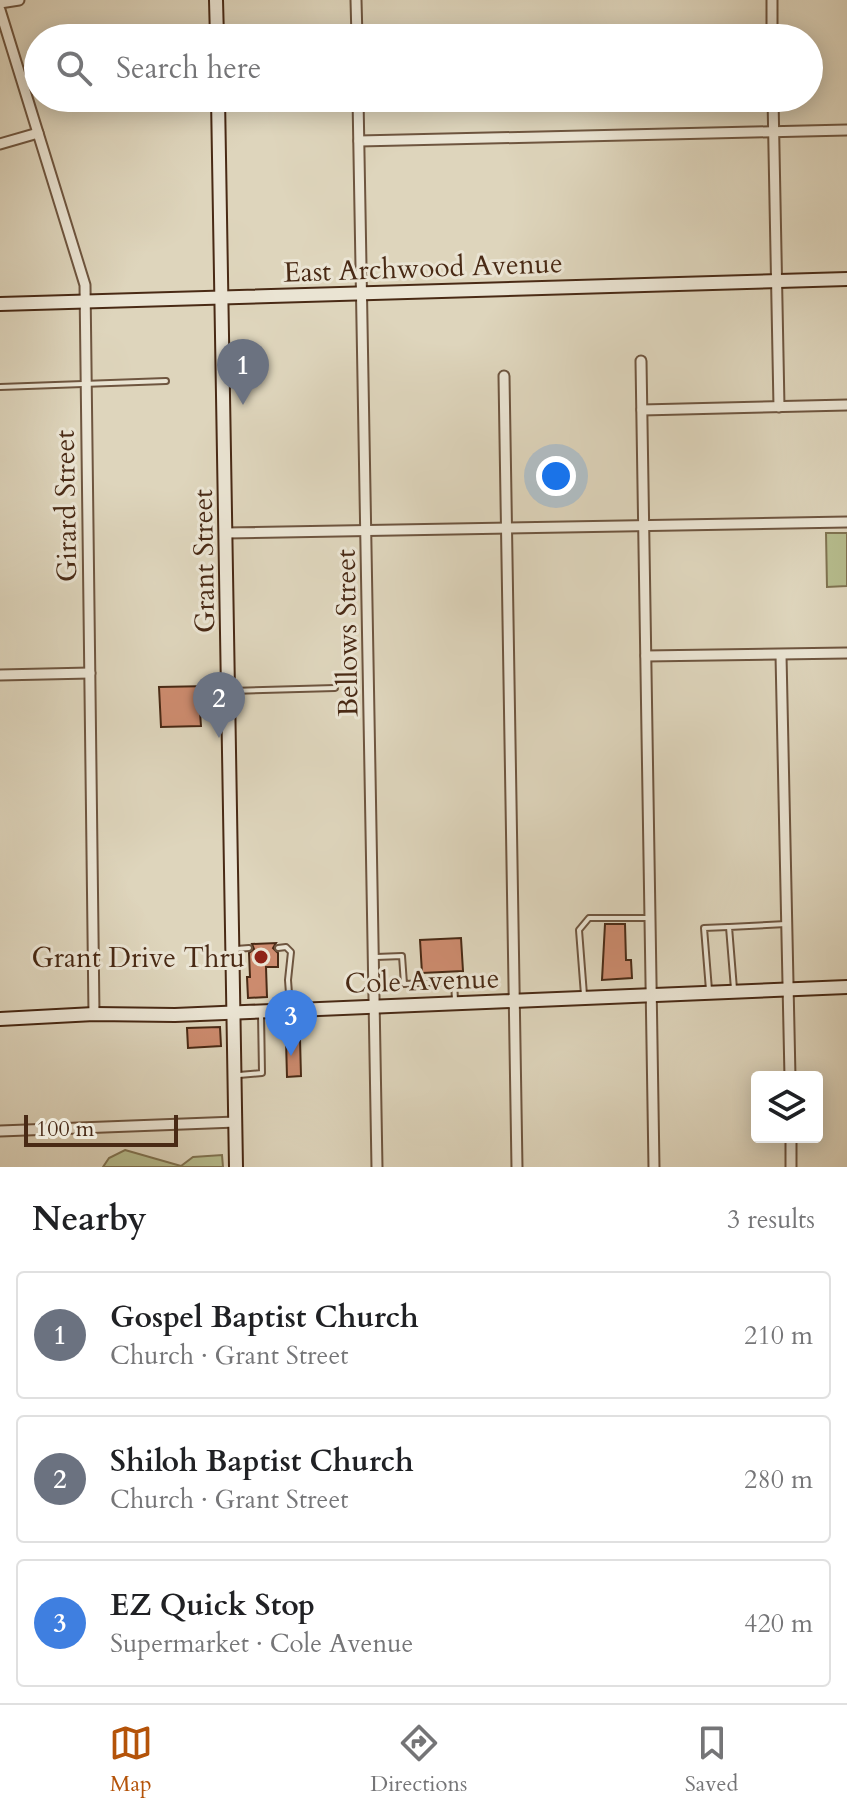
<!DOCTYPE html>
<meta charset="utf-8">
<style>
:root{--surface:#fff;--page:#f2f2f2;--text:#202124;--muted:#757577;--line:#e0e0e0;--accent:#b45309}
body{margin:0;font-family:Cardo,serif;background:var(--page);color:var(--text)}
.controls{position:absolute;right:24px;bottom:24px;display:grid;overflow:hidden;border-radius:8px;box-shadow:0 4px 20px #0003}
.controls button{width:72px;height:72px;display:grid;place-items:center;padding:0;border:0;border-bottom:2px solid var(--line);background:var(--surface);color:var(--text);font:40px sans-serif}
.scale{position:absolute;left:24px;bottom:20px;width:154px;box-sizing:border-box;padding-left:8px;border:4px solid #492a15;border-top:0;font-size:22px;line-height:28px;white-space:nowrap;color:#492a15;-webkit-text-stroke:6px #eae4d3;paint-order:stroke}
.you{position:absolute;left:556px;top:476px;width:28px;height:28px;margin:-20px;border:6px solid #fff;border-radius:50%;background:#1a73e8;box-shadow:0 0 0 12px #1a73e833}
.badge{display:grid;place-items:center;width:52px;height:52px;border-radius:50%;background:var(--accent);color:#fff;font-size:26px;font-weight:700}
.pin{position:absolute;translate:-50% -66px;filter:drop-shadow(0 2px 4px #0008)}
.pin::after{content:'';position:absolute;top:42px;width:28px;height:24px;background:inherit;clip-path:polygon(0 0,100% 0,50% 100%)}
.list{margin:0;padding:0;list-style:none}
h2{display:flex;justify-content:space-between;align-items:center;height:104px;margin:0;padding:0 32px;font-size:34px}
h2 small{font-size:26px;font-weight:400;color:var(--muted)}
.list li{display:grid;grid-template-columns:52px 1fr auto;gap:24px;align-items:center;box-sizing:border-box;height:128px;margin:0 16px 16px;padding:0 16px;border:2px solid var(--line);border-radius:8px}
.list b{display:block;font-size:30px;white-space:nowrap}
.list p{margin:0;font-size:26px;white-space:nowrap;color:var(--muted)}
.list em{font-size:26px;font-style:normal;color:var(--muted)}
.icon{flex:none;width:44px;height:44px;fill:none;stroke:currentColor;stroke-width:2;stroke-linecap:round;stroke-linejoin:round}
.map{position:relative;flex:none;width:847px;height:1167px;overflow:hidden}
.search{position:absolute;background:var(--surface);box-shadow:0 4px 20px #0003;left:24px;right:24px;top:24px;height:88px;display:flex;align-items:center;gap:20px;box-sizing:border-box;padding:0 28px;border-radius:44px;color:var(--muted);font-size:30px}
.sheet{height:536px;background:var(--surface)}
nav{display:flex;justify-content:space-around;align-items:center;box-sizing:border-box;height:112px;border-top:2px solid var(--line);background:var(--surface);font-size:22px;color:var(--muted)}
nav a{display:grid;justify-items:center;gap:4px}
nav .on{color:var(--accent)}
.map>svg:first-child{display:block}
.green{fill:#b6bc8d;stroke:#807351;stroke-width:2}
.building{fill:#cc8b6e;stroke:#492a15;stroke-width:2}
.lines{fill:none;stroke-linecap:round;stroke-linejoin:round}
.lane-casing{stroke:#6e553f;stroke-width:8}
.street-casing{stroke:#6e553f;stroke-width:13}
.secondary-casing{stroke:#492a15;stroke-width:16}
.lane{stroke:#eae4d3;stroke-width:4}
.street{stroke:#eae4d3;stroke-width:9}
.secondary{stroke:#eae4d3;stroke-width:12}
.poi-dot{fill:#8f2418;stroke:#eae4d3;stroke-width:3}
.labels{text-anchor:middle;stroke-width:6;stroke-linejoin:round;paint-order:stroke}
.street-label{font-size:28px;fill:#492a15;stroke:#eae4d3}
.poi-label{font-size:28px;fill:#492a15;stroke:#eae4d3;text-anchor:end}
</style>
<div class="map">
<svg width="847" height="1167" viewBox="0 0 847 1167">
<rect width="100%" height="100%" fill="#ded5bc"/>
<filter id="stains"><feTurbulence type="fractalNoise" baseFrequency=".0025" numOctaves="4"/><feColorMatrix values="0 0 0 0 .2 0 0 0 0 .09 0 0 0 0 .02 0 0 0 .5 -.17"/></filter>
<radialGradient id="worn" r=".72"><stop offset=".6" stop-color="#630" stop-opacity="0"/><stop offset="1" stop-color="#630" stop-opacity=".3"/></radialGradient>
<g class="green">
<path d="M847,533V586L827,587L826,533Z"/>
<path d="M125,1150L181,1166L193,1157L222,1155L223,1167H103L109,1158Z"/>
</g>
<g class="building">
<path d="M210,686L211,712H200L201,726L161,727L159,687Z"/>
<path d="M605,924H625L626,960H631L632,978L602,980Z"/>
<path d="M461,938L463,971L422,973L420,940Z"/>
<path d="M276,943L273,948L278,953V967H266L267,997L248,998L247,977H250L249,953L254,949L252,944Z"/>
<path d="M220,1027L221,1046L188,1048L187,1028Z"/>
<path d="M300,1039L301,1076L287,1077L286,1040Z"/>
</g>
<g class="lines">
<defs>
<g id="lane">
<path d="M0,387L166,381"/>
<path d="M231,691L335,688"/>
<path d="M278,948L286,947L291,952L288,980L290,1007"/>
<path d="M236,949L249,948"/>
<path d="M376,957L402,956L404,984L454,982L455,1000"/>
<path d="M734,989L729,927L786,924"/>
<path d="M709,990L704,928L728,927"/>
<path d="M584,995L579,930L589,918H649"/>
<path d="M239,1075L262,1073L261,1013"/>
</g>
<g id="street">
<path d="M356,0L357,38"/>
<path d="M772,0V38"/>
<path d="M0,3L19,0"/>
<path d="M0,10L85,285L94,1014"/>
<path d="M358,98L377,1167"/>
<path d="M773,98L779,407"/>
<path d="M359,141L847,130"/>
<path d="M0,144L38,133"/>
<path d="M641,361L654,1167"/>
<path d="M504,376L517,1167"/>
<path d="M642,410L847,405"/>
<path d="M226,533L847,522"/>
<path d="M781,655L790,1077"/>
<path d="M646,656L847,653"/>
<path d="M0,675L90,673"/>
<path d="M0,1131L236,1122"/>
<path d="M791,1137V1167"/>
</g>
<g id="secondary">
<path d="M216,0L217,38"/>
<path d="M218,98L236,1167"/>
<path d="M0,304L847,279"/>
<path d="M0,1019L94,1014L175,1015L847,987"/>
</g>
</defs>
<use href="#lane" class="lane-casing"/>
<use href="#street" class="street-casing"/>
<use href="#secondary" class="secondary-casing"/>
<use href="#lane" class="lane"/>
<use href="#street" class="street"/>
<use href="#secondary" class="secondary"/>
</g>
<circle class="poi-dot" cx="261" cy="957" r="8"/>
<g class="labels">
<g class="street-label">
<text transform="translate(423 267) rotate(-2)" y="10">East Archwood Avenue</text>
<text transform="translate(65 506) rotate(-91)" y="10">Girard Street</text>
<text transform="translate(203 561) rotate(-91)" y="10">Grant Street</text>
<text transform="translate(346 633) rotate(-91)" y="10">Bellows Street</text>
<text transform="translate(422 980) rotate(-2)" y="10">Cole Avenue</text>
</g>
<g class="poi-label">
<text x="245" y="967">Grant Drive Thru</text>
</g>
</g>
<rect width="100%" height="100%" filter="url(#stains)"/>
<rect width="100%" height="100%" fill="url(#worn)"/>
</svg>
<div class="controls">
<button><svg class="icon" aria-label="layers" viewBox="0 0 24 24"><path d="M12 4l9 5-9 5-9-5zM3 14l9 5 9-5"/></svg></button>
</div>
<div class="scale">100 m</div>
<div class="you"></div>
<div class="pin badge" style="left:243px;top:405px;background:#6b7280">1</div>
<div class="pin badge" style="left:219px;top:738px;background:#6b7280">2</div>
<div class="pin badge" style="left:291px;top:1056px;background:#3f7fe0">3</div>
<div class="search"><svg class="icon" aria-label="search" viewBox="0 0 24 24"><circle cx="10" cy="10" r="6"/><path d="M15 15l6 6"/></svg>Search here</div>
</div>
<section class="sheet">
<h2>Nearby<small>3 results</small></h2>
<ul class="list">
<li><span class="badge" style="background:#6b7280">1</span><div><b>Gospel Baptist Church</b><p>Church · Grant Street</p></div><em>210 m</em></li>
<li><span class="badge" style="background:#6b7280">2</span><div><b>Shiloh Baptist Church</b><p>Church · Grant Street</p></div><em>280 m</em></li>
<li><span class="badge" style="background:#3f7fe0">3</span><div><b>EZ Quick Stop</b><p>Supermarket · Cole Avenue</p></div><em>420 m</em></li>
</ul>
</section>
<nav>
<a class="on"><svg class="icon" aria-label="map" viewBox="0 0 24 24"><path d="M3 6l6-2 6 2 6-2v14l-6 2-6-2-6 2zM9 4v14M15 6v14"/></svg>Map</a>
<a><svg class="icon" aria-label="directions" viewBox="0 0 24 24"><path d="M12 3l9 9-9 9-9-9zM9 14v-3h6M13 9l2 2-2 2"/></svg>Directions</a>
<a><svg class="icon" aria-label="saved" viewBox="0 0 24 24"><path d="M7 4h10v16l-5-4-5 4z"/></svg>Saved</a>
</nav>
